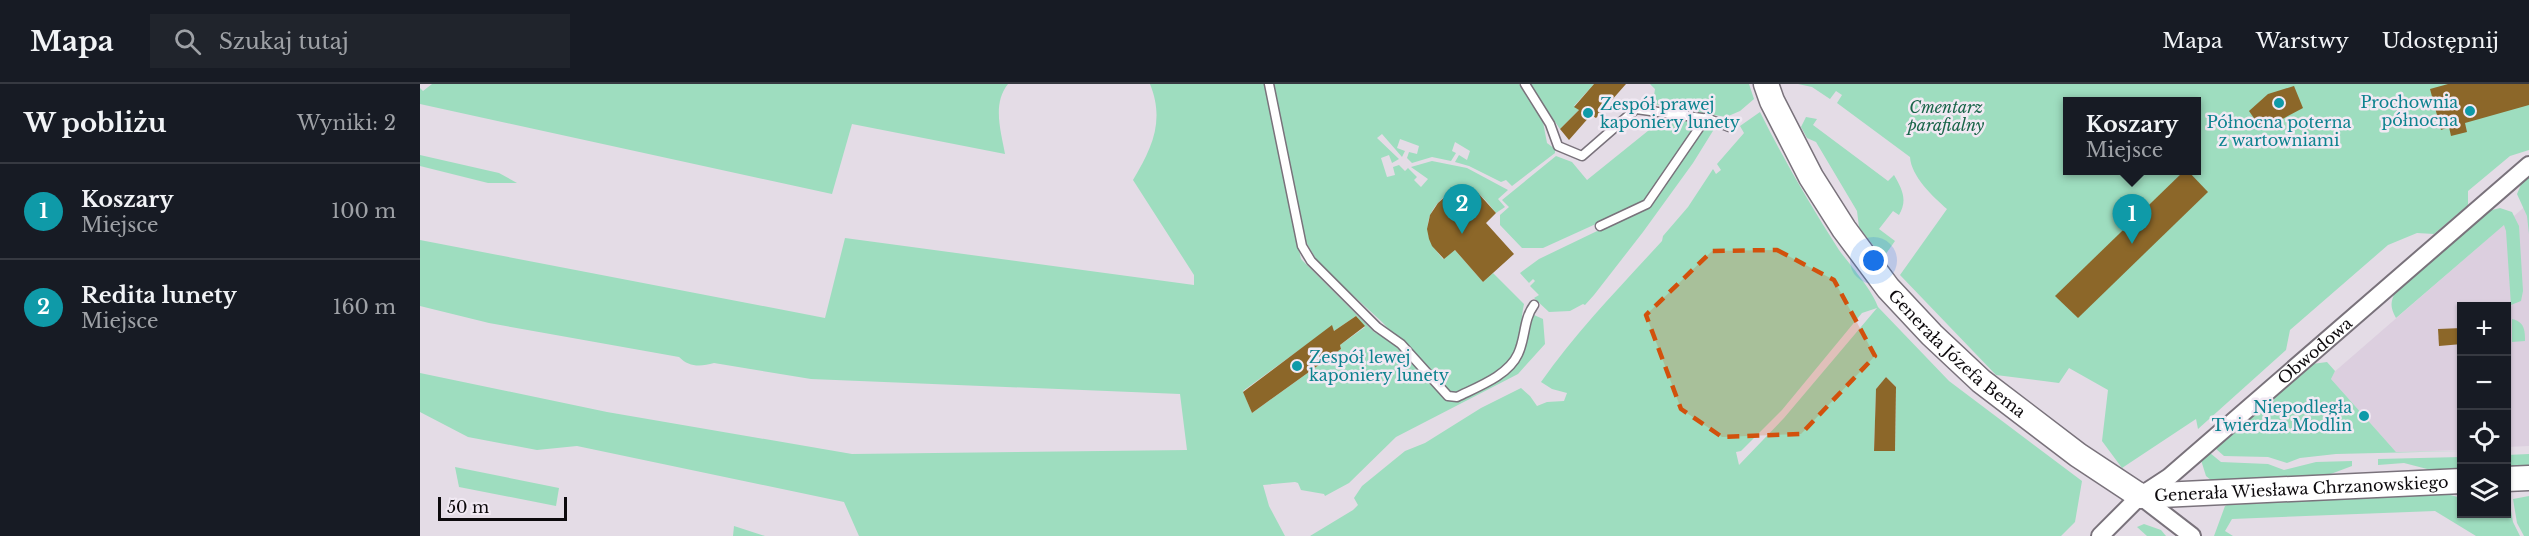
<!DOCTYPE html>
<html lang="pl">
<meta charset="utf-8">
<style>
:root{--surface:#171b24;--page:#20242c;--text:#f1f3f6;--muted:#9ea1a6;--line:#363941;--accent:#ea580c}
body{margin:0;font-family:"Libre Baskerville",serif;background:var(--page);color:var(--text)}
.controls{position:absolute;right:18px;bottom:18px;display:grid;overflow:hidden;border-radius:0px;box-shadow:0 2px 4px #0004}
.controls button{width:54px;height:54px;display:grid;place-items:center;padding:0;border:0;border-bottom:2px solid var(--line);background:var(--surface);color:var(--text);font:30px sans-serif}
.scale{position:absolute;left:18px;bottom:15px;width:129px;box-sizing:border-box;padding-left:6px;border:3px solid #0d0a0d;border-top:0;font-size:16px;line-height:21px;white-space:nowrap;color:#0d0a0d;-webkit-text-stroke:4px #f1e9f3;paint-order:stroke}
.you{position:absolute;left:1454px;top:177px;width:21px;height:21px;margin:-15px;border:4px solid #fff;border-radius:50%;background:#1a73e8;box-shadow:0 0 0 9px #1a73e833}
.badge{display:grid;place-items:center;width:39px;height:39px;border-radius:50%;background:var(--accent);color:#fff;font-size:20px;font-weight:700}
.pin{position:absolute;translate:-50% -50px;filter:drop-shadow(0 2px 3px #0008)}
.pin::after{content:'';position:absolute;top:32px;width:21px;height:18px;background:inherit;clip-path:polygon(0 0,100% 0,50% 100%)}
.popup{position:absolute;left:1643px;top:13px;width:138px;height:78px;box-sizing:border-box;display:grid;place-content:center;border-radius:0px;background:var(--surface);filter:drop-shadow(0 2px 4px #0005);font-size:20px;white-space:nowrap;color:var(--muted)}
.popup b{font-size:22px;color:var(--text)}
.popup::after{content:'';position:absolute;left:50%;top:100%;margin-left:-12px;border:12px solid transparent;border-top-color:var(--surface)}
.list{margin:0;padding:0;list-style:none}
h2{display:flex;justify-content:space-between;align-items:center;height:78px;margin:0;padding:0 24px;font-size:26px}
h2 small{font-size:20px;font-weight:400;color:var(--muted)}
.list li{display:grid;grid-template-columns:39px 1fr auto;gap:18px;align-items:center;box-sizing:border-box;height:96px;padding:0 24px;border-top:2px solid var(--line)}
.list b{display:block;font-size:22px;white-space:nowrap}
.list p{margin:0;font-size:20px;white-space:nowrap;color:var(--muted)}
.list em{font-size:20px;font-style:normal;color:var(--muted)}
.icon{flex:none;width:33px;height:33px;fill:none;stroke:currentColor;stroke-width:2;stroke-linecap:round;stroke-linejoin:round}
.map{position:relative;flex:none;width:2109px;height:452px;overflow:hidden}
header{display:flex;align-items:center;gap:36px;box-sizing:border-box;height:84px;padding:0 30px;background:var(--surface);border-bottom:2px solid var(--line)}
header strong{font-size:28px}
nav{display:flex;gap:33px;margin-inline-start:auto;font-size:21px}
.search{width:420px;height:54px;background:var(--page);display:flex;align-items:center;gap:15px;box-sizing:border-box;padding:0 21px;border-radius:0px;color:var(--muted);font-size:22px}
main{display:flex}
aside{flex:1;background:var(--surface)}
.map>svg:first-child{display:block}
.built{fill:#dccfdf}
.green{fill:#9eddbf;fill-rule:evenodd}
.building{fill:#8c6729}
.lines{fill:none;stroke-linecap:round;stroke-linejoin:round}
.lane-casing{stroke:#79727b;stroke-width:11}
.street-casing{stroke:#79727b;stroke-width:20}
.secondary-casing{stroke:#79727b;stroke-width:27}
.lane{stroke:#fff;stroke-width:8}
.street{stroke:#fff;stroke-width:16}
.secondary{stroke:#fff;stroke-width:24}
.marked{fill:#d2510c;fill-opacity:0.2;stroke:#d2510c;stroke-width:4.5;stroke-dasharray:12 8;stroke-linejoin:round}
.culture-dot{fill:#0f9aa8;stroke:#f1e9f3;stroke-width:2}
.labels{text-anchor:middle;stroke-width:5;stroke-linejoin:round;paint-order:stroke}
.culture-label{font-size:16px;fill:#0d838f;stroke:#f1e9f3;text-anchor:end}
.park-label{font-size:16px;font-style:italic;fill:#196549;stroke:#f1e9f3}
.street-label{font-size:16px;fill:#0d0a0d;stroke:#f1e9f3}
</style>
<header>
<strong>Mapa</strong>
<div class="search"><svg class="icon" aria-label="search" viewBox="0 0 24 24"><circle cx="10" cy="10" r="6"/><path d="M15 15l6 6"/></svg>Szukaj tutaj</div>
<nav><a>Mapa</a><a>Warstwy</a><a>Udostępnij</a></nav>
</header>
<main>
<aside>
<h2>W pobliżu<small>Wyniki: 2</small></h2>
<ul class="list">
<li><span class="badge" style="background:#0f9aa8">1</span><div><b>Koszary</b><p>Miejsce</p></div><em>100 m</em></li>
<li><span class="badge" style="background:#0f9aa8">2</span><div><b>Redita lunety</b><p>Miejsce</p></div><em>160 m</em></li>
</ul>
</aside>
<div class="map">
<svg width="2109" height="452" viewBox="0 0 2109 452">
<rect width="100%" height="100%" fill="#e4dce6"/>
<path class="built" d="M2109,119V362L2087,363L2086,222H2042L2041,366L1976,368L1911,295L1912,290Z"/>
<g class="green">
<path d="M12,0H588C572,20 581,47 585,70L432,40L412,110L0,20V4L3,7Z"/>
<path d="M730,0H844L881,175L954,248L972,258L1024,314C1027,315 1029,317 1033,317C1048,319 1096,285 1102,271C1108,257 1106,243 1114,231L1123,235L1125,260L1098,290L976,353L929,399L905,412L904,410L881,406L878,399L875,398L843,401L849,422L865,452H439L424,418L157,362L117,366L48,353L0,328V289L187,328L432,370L767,366L760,310L391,295L294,279C280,283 269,283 259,273L69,239L0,222V156L405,234L425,154L774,201V191L713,96C732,64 745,37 730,0ZM936,232L945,243L920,261L921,265L832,329L823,307L912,242L914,247Z"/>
<path d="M853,0H1099L1123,38L1127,59L1135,65V69L1092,102L1086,96L1081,98L1049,82L1035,78L1039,71L1047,76L1050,67L1035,58L1032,67L1036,69L1031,77L1012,73L992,79L987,74L989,68L997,70L999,62L980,55L977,64L985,67L982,73L962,50L957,54L979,75L972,79L969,71L961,74L967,93L975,91L973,83L979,81L985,87L988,84L997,93L994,96L1001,103L1008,95L991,83L1012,77L1047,84L1088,106L1078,115L1085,123L1076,129C1071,123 1064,113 1057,109C1033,96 1005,124 1008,147C1009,160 1016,166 1023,175L1035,166L1063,198L1073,189L1104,220C1100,236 1103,256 1095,271C1085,289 1052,307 1032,309L1023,303L962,238L899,180L886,158Z"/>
<path d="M1109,0H1174L1154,22L1159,26L1140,45Z"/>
<path d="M1230,0H1329L1334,15L1320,27L1306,33L1238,21L1233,19L1235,5Z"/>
<path d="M1378,0H2109V66L2090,72L2048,107V121L2014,150L1997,149L1968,161L1870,246L1866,266L1778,345L1776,335L1702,384L1682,357L1688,306L1649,284L1639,299L1576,291L1480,191L1527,125C1513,113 1491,92 1490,73L1417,19L1422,11L1416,7L1410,15L1392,3ZM1648,18H1776V86H1648Z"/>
<path d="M1340,28C1364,76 1390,121 1419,166C1430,181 1453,207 1458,223L1529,297L1662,397L1655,438L1641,452H890L933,426L938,421L934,414L942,402L985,367L1005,359L1061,324L1101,304L1110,312L1117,322L1127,318L1144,317L1147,309L1132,305L1121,298C1156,248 1200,203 1242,157L1243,152L1268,123L1293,85L1296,90L1301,86L1297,80L1324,49L1320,42ZM1457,224L1364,334L1319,381L1316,368L1321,367L1362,326L1442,229ZM1466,293L1476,303L1475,367H1454L1456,305Z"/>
<path d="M1386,33L1397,35L1393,41L1468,97L1474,91C1482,105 1488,116 1479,131L1473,127L1459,145L1475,157L1463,174L1439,143L1437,127L1396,58L1387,54L1381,43Z"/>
<path d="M1251,34L1281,37L1228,115L1222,119L1123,164H1102L1080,141V131L1089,123L1082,116L1136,72L1152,78L1167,96L1239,38Z"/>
<path d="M1290,40L1296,42L1273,79L1223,148L1174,211L1165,221L1163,220L1150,227L1129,228L1114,214L1119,211L1110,202L1115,197L1113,195L1109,199L1100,189L1119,175L1227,123L1284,43Z"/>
<path d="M0,71L79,89L97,99H68L0,82Z"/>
<path d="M2109,91V150L2107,132L2097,110L2102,98Z"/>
<path d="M2080,124L2092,128L2099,142L2103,207L2101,217L2091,221L2086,147L2084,141L1976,234C1970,223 1970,218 1976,207L2068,127Z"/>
<path d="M2092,235C2104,238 2105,245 2105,257L2092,258Z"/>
<path d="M1907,278L1915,287L1911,295L1976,368L2042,367L1916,370L1880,374L1867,379L1848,373L1804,372L1795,364L1892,280Z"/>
<path d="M1790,369L1801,378L1848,380L1864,386L1896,378L1932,377V382L1908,391L1798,396L1797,401L1786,392L1781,376Z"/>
<path d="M2109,370V385L2087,386L2086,371Z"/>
<path d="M2041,373V389H2028L2027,385L2011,386L1984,379L1958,381V375Z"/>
<path d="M35,383L139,404L136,422L39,403Z"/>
<path d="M2027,410L2041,414L2042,430H2086L2087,421H2090L2093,438L2100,452H2056L2015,427L1812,435L1805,447L1813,452H1794L1805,422L1807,421Z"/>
<path d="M2109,412V452H2104L2097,439L2093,415Z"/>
<path d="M1724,440L1741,446L1746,452H1727L1717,443Z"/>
<path d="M314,442L345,452H313Z"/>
</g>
<g class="building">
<path d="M1174,0H1206L1176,34L1171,31L1149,56L1140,45L1159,26L1154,23Z"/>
<path d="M2028,0H2109V21L2045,39L2047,48L2031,52L2029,43L2021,46L2010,5Z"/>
<path d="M1874,2L1883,24L1842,46L1829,27L1848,10Z"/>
<path d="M1764,87H1768L1788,108L1658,234L1635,212Z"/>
<path d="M1040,107L1058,109L1076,129L1066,139L1094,170L1063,198L1035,166L1024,175L1012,162L1009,155L1007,145L1010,131L1018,119L1027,111Z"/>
<path d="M936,232L945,242L920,261L921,265L832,329L823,308L912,241L914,247Z"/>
<path d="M2042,244V260L2019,262L2018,245Z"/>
<path d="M1466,293L1476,303L1475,367H1454L1456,305Z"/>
</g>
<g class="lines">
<defs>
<g id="lane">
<path d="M849,0L882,162L891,177L957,243L981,260L1028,312L1037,313C1057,303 1088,292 1098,270C1106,253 1103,236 1114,221"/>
<path d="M1105,0L1130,40L1138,62L1162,72L1216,25L1289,35L1309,43"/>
<path d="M1180,142L1227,120L1286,34"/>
</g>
<g id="street">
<path d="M1720,412L1772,452"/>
<path id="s1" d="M1680,452L1720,412L1749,393L2109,81"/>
</g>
<g id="secondary">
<path id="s2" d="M1346,0L1352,17L1391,93L1424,145L1468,204L1512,251L1561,297L1658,371L1720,412L2042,397"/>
<path d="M2086,395L2109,394"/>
</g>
</defs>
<use href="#lane" class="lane-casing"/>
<use href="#street" class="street-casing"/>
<use href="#secondary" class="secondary-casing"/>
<use href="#lane" class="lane"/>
<use href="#street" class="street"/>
<use href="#secondary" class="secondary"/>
</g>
<path class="marked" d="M1357,166L1414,196L1455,272L1381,350L1302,353L1261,325L1226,231L1292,167Z"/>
<g class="culture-dot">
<circle cx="1859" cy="19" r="6"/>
<circle cx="2050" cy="27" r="6"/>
<circle cx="1168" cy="29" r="6"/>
<circle cx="877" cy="282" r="6"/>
<circle cx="1944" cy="332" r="6"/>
</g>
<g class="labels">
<g class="culture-label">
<text x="2038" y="24">Prochownia<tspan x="2038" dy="18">północna</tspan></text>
<text x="1180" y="26" text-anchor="start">Zespół prawej<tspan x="1180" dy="18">kaponiery lunety</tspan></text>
<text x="1859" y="44" text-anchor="middle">Północna poterna<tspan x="1859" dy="18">z wartowniami</tspan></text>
<text x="889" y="279" text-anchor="start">Zespół lewej<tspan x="889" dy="18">kaponiery lunety</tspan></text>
<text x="1932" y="329">Niepodległa<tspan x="1932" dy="18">Twierdza Modlin</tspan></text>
</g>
<g class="park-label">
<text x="1526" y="29">Cmentarz<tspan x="1526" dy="18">parafialny</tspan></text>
</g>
<g class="street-label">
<text dy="6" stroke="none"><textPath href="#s1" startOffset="284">Obwodowa</textPath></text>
<text dy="6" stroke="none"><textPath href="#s2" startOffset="334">Generała Józefa Bema</textPath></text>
<text dy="6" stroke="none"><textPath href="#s2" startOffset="728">Generała Wiesława Chrzanowskiego</textPath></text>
</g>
</g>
</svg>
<div class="controls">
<button>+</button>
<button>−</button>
<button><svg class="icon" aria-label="locate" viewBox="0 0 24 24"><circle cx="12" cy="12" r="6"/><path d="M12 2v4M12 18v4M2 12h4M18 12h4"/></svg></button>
<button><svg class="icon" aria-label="layers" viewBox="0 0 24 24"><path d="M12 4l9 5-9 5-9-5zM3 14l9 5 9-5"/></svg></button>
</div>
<div class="scale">50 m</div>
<div class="you"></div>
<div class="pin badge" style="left:1712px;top:160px;background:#0f9aa8">1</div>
<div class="popup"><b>Koszary</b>Miejsce</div>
<div class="pin badge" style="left:1042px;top:150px;background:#0f9aa8">2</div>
</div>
</main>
